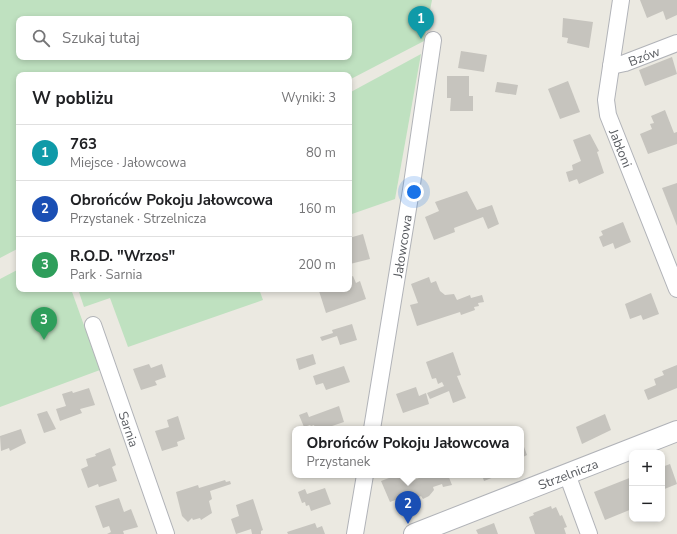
<!DOCTYPE html>
<html lang="pl">
<meta charset="utf-8">
<style>
:root{--surface:#fff;--page:#f2f2f2;--text:#202124;--muted:#757577;--line:#e0e0e0;--accent:#1a73e8}
body{margin:0;font-family:"Nunito Sans",sans-serif;background:var(--page);color:var(--text)}
.controls{position:absolute;right:12px;bottom:12px;display:grid;overflow:hidden;border-radius:8px;box-shadow:0 2px 6px #0003}
.controls button{width:36px;height:36px;display:grid;place-items:center;padding:0;border:0;border-bottom:1px solid var(--line);background:var(--surface);color:var(--text);font:20px sans-serif}
.you{position:absolute;left:414px;top:192px;width:14px;height:14px;margin:-10px;border:3px solid #fff;border-radius:50%;background:#1a73e8;box-shadow:0 0 0 6px #1a73e833}
.badge{display:grid;place-items:center;width:26px;height:26px;border-radius:50%;background:var(--accent);color:#fff;font-size:13px;font-weight:700}
.pin{position:absolute;translate:-50% -33px;filter:drop-shadow(0 1px 2px #0008)}
.pin::after{content:'';position:absolute;top:21px;width:14px;height:12px;background:inherit;clip-path:polygon(0 0,100% 0,50% 100%)}
.popup{position:absolute;left:292px;top:426px;width:232px;height:52px;box-sizing:border-box;display:grid;place-content:center;border-radius:8px;background:var(--surface);filter:drop-shadow(0 1px 3px #0005);font-size:13px;white-space:nowrap;color:var(--muted)}
.popup b{font-size:15px;color:var(--text)}
.popup::after{content:'';position:absolute;left:50%;top:100%;margin-left:-8px;border:8px solid transparent;border-top-color:var(--surface)}
.list{margin:0;padding:0;list-style:none}
h2{display:flex;justify-content:space-between;align-items:center;height:52px;margin:0;padding:0 16px;font-size:17px}
h2 small{font-size:13px;font-weight:400;color:var(--muted)}
.list li{display:grid;grid-template-columns:26px 1fr auto;gap:12px;align-items:center;box-sizing:border-box;height:56px;padding:0 16px;border-top:1px solid var(--line)}
.list b{display:block;font-size:15px;white-space:nowrap}
.list p{margin:0;font-size:13px;white-space:nowrap;color:var(--muted)}
.list em{font-size:13px;font-style:normal;color:var(--muted)}
.icon{flex:none;width:22px;height:22px;fill:none;stroke:currentColor;stroke-width:2;stroke-linecap:round;stroke-linejoin:round}
.map{position:relative;flex:none;width:677px;height:534px;overflow:hidden}
.search{position:absolute;background:var(--surface);box-shadow:0 2px 6px #0003;left:16px;top:16px;width:336px;height:44px;display:flex;align-items:center;gap:10px;box-sizing:border-box;padding:0 14px;border-radius:8px;color:var(--muted);font-size:15px}
.panel{position:absolute;background:var(--surface);box-shadow:0 2px 6px #0003;left:16px;top:72px;width:336px;height:220px;border-radius:8px}
.map>svg:first-child{display:block}
.green{fill:#bfe1c0;fill-rule:evenodd}
.building{fill:#c6c4be}
.lines{fill:none;stroke-linecap:round;stroke-linejoin:round}
.minor-casing{stroke:#b1b3b8;stroke-width:18}
.tertiary-casing{stroke:#b1b3b8;stroke-width:22}
.minor{stroke:#fff;stroke-width:16}
.tertiary{stroke:#fff;stroke-width:20}
.labels{text-anchor:middle;stroke-width:3;stroke-linejoin:round;paint-order:stroke}
.street-label{font-size:13px;fill:#595c61;stroke:#fff}
</style>
<div class="map">
<svg width="677" height="534" viewBox="0 0 677 534">
<rect width="100%" height="100%" fill="#ebe9e1"/>
<g class="green">
<path d="M0,0H432L424,41L349,80V75H19V248L0,258ZM19,19H349V57H19Z"/>
<path d="M421,54L395,199L349,215V93Z"/>
<path d="M19,269V289H71L100,370L0,407V279Z"/>
<path d="M78,289H259L263,300L128,347L110,298L84,307Z"/>
</g>
<g class="building">
<path d="M640,0H677V15L666,20L663,11L647,18Z"/>
<path d="M563,18L593,22L589,48L567,43L568,38L562,37Z"/>
<path d="M461,51L487,55L484,72L458,68Z"/>
<path d="M672,57L677,74L645,86L639,70Z"/>
<path d="M447,76H469V96H473V111H450L451,98H447Z"/>
<path d="M568,81L580,112L560,119L548,89Z"/>
<path d="M497,82L518,85L516,95L495,92Z"/>
<path d="M665,110L674,133L677,132V144L648,154L640,134L652,129L650,124L654,123L651,116Z"/>
<path d="M590,134L599,151L597,152L604,173L579,184L577,179L569,182L566,172L573,170L572,165L581,161L573,140Z"/>
<path d="M677,183V226L662,188Z"/>
<path d="M467,191L477,210L492,205L499,224L488,229L483,217L454,228L455,232L434,240L425,217L439,211L435,202Z"/>
<path d="M623,222L631,242L615,249L613,243L603,247L599,237L603,235L601,231Z"/>
<path d="M363,234L370,259L350,264L349,238Z"/>
<path d="M353,276L356,283L360,281L366,299L326,313L319,291L325,289H349V278Z"/>
<path d="M429,277L431,283L436,281L440,291L445,295L454,294L457,300L470,295L471,298L482,295L484,302L478,303L479,306L474,307L475,310L461,315L460,312L417,326L410,305L418,303L411,284Z"/>
<path d="M651,293L659,314L643,320L641,315L630,319L625,304Z"/>
<path d="M352,324L357,340L340,345L337,336L322,341L320,337L333,333L332,330Z"/>
<path d="M453,352L461,375L457,376L466,398L453,403L449,391L430,399L427,393L449,384L444,386L442,382L438,384L436,378L432,379L426,362Z"/>
<path d="M313,354L316,364L299,370L296,359Z"/>
<path d="M149,364L151,368L162,364L166,377L155,381L157,385L141,390L133,369Z"/>
<path d="M677,365V388L648,400L644,390L656,385L654,379L664,375L662,371Z"/>
<path d="M344,366L350,382L326,390L323,383L316,385L313,376Z"/>
<path d="M416,387L419,396L426,393L429,404L403,413L396,394Z"/>
<path d="M89,388L95,405L80,409L82,413L60,421L56,409L66,406L62,394L72,391L73,393Z"/>
<path d="M339,406L344,422L323,429L322,426L315,428L314,425L311,426L310,425L304,427L299,415L307,412L309,417Z"/>
<path d="M47,411L56,429L44,433L37,414Z"/>
<path d="M605,414L611,430L582,444L576,427Z"/>
<path d="M178,416L185,439L177,442L178,446L162,451L155,431L169,427L167,420Z"/>
<path d="M21,429L26,443L10,451L9,448L1,451L0,436Z"/>
<path d="M523,444L527,455L521,458V445Z"/>
<path d="M110,448L116,465L112,467L117,481L99,487L98,484L88,488L81,469L88,466L86,459L96,456L95,454Z"/>
<path d="M670,464L677,484L662,490V467Z"/>
<path d="M397,475L404,477L410,475L412,481L426,475H448L452,485L443,487L442,484L433,487L434,490L429,496L423,499L421,496L417,498L419,501L410,505L406,496L390,502L381,481Z"/>
<path d="M482,475H499L484,481Z"/>
<path d="M632,477V509L605,520L594,492Z"/>
<path d="M225,480L226,482L230,481L231,484L210,491L212,499L209,501L212,513L201,520L200,518L193,520L192,518L188,522L182,516L176,492L198,485L199,488Z"/>
<path d="M325,488L331,504L311,511L309,505L306,506L305,502L302,503L298,492L305,489L307,494Z"/>
<path d="M119,498L124,512L131,509L138,527L123,531L124,534H107L111,532L109,526L103,528L95,506Z"/>
<path d="M253,499L263,530L261,531V534H252L251,529L236,534L231,519L239,516L236,505Z"/>
<path d="M551,506L552,509L556,507L560,516L562,515L567,527L564,528L566,534H535L529,517L534,515L533,513Z"/>
<path d="M315,523L317,528L322,526L325,534H288L287,532Z"/>
<path d="M494,523L498,534H478L476,530Z"/>
</g>
<g class="lines">
<defs>
<g id="minor">
<path d="M621,0L606,100L608,115L677,289"/>
<path d="M611,66L625,63L677,43"/>
<path d="M93,325L166,534"/>
<path d="M372,429L412,184L433,40"/>
<path d="M567,474L589,534"/>
<path d="M355,534L365,475"/>
</g>
<path id="tertiary" d="M414,534L677,431"/>
</defs>
<use href="#minor" class="minor-casing"/>
<use href="#tertiary" class="tertiary-casing"/>
<use href="#minor" class="minor"/>
<use href="#tertiary" class="tertiary"/>
</g>
<g class="labels">
<g class="street-label">
<text transform="translate(644 56) rotate(-21)" y="5">Bzów</text>
<text transform="translate(621 148) rotate(68)" y="5">Jabłoni</text>
<text transform="translate(402 246) rotate(-81)" y="5">Jałowcowa</text>
<text transform="translate(129 429) rotate(71)" y="5">Sarnia</text>
<text transform="translate(568 474) rotate(-21)" y="5">Strzelnicza</text>
</g>
</g>
</svg>
<div class="controls">
<button>+</button>
<button>−</button>
</div>
<div class="you"></div>
<div class="pin badge" style="left:421px;top:39px;background:#0f9aa8">1</div>
<div class="pin badge" style="left:408px;top:524px;background:#1a4fb4">2</div>
<div class="popup"><b>Obrońców Pokoju Jałowcowa</b>Przystanek</div>
<div class="pin badge" style="left:44px;top:340px;background:#2e9e5b">3</div>
<div class="search"><svg class="icon" aria-label="search" viewBox="0 0 24 24"><circle cx="10" cy="10" r="6"/><path d="M15 15l6 6"/></svg>Szukaj tutaj</div>
<section class="panel">
<h2>W pobliżu<small>Wyniki: 3</small></h2>
<ul class="list">
<li><span class="badge" style="background:#0f9aa8">1</span><div><b>763</b><p>Miejsce · Jałowcowa</p></div><em>80 m</em></li>
<li><span class="badge" style="background:#1a4fb4">2</span><div><b>Obrońców Pokoju Jałowcowa</b><p>Przystanek · Strzelnicza</p></div><em>160 m</em></li>
<li><span class="badge" style="background:#2e9e5b">3</span><div><b>R.O.D. &quot;Wrzos&quot;</b><p>Park · Sarnia</p></div><em>200 m</em></li>
</ul>
</section>
</div>
